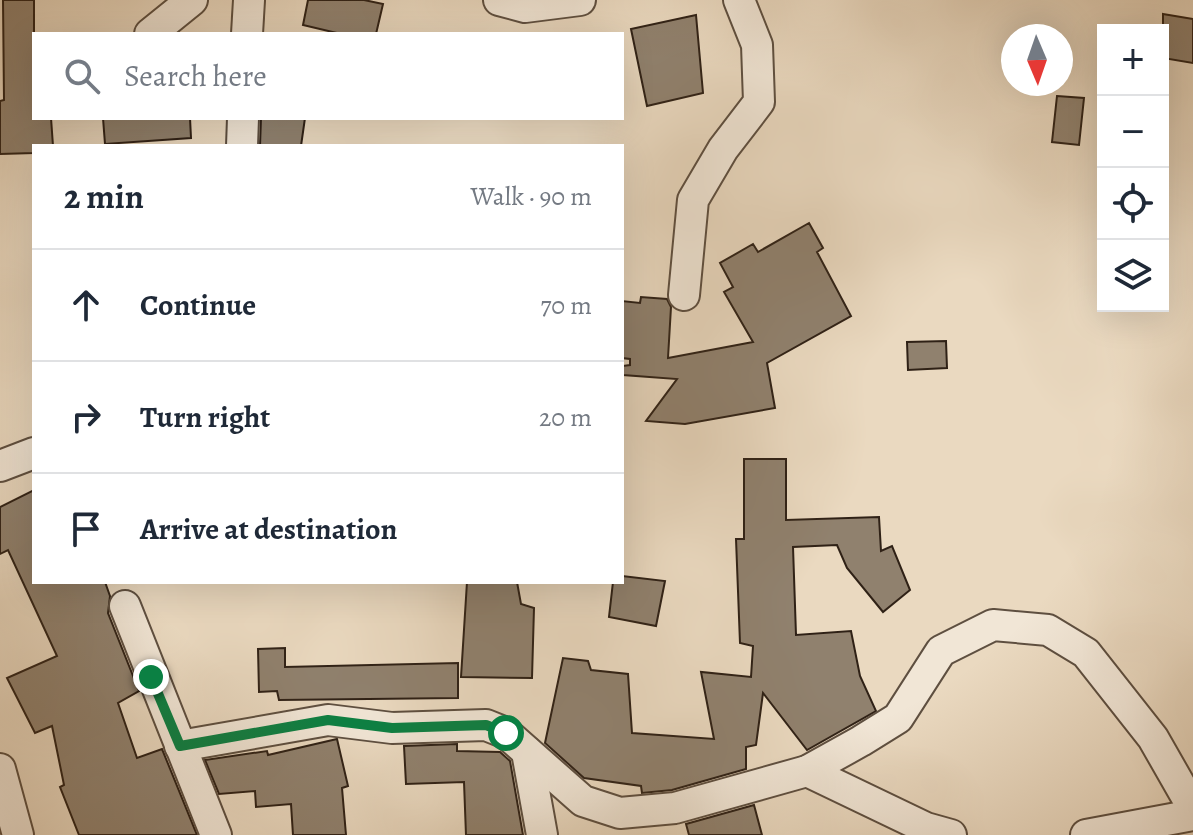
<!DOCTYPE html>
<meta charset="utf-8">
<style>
:root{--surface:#fff;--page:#f2f2f3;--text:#1f2937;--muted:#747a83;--line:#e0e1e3}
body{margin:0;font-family:Alegreya,serif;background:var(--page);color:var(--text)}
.controls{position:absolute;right:24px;top:24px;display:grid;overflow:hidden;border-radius:0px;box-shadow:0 8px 32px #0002}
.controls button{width:72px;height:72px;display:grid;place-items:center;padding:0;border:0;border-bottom:2px solid var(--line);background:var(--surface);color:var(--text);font:40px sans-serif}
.compass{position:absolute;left:1001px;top:24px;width:72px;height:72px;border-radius:50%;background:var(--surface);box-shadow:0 8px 32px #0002;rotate:178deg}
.stop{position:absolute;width:24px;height:24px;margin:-18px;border:6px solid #0b8043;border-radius:50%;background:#fff}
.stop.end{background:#0b8043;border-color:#fff;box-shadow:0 2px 8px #0008}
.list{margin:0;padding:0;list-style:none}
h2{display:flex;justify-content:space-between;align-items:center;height:104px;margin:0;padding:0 32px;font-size:34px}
h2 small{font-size:26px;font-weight:400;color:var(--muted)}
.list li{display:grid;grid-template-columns:52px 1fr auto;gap:24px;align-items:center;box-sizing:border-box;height:112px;padding:0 32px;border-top:2px solid var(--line)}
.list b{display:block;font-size:30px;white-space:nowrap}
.list em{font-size:26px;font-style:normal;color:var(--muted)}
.icon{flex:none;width:44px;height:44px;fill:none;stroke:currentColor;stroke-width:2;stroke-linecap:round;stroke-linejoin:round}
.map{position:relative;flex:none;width:1193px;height:835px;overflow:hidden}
.search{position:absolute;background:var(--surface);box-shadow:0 8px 32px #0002;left:32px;top:32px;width:592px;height:88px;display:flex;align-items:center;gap:20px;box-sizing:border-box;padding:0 28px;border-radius:0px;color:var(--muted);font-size:30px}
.panel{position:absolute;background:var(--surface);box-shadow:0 8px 32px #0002;left:32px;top:144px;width:592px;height:440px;border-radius:0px}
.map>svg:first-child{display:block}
.building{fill:#90816e;stroke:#2f2116;stroke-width:2}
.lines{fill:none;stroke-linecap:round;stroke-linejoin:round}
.street-casing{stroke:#5e4f40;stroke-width:34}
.street{stroke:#f1e6d6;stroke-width:30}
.route{stroke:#0b8043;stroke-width:10}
</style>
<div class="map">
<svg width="1193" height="835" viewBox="0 0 1193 835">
<rect width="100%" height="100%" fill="#ead9c0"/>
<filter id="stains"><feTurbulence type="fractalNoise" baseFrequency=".0025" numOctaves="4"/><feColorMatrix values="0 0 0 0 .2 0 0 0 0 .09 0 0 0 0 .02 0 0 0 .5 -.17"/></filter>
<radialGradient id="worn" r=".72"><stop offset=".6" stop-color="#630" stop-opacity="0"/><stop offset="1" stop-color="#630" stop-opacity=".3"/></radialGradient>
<g class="building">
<path d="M3,0H34V118H51L53,146H34V153L0,154V101L4,100Z"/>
<path d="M308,0H364L383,4L376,34H341L303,25Z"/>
<path d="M1163,14L1193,19V63L1163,58Z"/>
<path d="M696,15L703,93L647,106L631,29Z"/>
<path d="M1057,96L1084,98L1079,145L1052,142Z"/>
<path d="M103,118H190L191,138L105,144Z"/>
<path d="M261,118H305L301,146H260Z"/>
<path d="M809,223L823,248L817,252L851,316L767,363L775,408L685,424L646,421L677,379L623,375L622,366L630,365V359L622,358V301L640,303L641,297L667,299L671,307L668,358L753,342L724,292L733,287L720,263L753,244L758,252Z"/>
<path d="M946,341L947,368L908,370L907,342Z"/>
<path d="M744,459H786V520L879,517L881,551L892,546L910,590L883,612L847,568L837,545L793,547L796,635L851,631L860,676L876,711L807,750L763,693L756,745L746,747V769L672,790L642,793L641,786L584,778L545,743L563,658L588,661L591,670L628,674L632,733L714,739L701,672L751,677L753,646L740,643L736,539H744Z"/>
<path d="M34,490V582H105L110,596L108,613L139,691L118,703L137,758L162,749L197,835H79L60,787L64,785L52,726L35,733L7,678L57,656L8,550L0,554V507Z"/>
<path d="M622,576L665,581L656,626L609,617L613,582H622Z"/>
<path d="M467,582H517L521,604L534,608L532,678L461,677Z"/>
<path d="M285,648V667L458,663V698L279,700L277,691L259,692L258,649Z"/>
<path d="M337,739L348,786L342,788L346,835H293L291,804L256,807L255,791L219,794L205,760L267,751L268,755Z"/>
<path d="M457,744V751L500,752L510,761L523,835H466L464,782L406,784L404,746Z"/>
<path d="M754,805L762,835H689L686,824Z"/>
</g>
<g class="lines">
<defs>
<g id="street">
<path d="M499,0L525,7L580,0"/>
<path d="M150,34L192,0"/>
<path d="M247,34L249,0"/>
<path d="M242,146L243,118"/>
<path d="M684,295L693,200L723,149L759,102L757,45L739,0"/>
<path d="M0,466L34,453"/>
<path d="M125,606L216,835"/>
<path d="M180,746L328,720L392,728L486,725L506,733L583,801L620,813L675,808L807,771L861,741L898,718L941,651L993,625L1048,630L1086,653L1153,738L1193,808"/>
<path d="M527,752L542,835"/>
<path d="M0,769L18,835"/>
<path d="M807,771L926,828L951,835"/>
<path d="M1086,835L1193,815"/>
</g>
</defs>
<use href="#street" class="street-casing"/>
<use href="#street" class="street"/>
</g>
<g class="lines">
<path class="route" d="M151,677L180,746L328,720L392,728L486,725L506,733"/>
</g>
<rect width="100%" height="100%" filter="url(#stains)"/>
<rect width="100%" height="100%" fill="url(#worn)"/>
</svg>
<div class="controls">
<button>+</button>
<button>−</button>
<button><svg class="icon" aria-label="locate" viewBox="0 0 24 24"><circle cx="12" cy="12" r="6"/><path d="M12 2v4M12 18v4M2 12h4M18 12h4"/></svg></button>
<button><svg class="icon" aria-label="layers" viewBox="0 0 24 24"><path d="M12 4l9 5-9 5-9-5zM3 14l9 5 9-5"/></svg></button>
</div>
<svg class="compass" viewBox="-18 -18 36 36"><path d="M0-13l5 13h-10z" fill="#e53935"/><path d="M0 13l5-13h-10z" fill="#747a83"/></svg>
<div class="stop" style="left:506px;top:733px"></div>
<div class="stop end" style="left:151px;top:677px"></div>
<div class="search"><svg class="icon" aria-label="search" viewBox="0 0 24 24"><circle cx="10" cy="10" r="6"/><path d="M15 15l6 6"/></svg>Search here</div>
<section class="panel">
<h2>2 min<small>Walk · 90 m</small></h2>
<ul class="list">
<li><svg class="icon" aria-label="ahead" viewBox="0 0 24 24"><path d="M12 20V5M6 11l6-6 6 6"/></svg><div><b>Continue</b></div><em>70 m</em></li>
<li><svg class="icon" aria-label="right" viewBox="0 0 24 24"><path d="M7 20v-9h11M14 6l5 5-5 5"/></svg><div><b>Turn right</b></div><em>20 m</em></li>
<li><svg class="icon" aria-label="arrive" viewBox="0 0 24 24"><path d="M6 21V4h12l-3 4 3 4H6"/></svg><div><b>Arrive at destination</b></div></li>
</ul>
</section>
</div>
